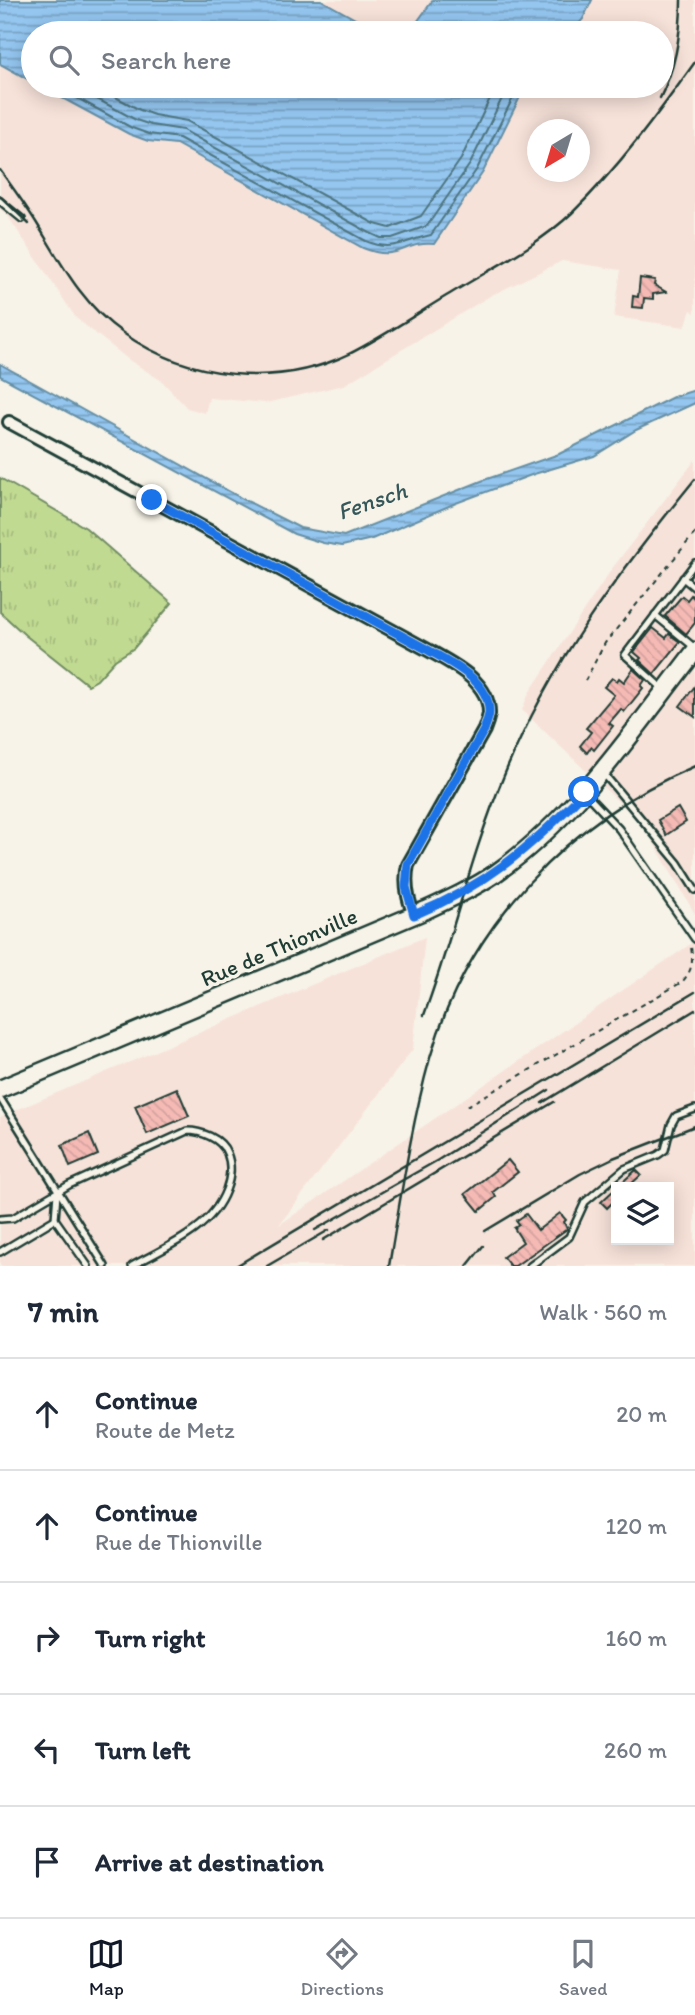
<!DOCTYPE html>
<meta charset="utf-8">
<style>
:root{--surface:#fff;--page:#f2f2f3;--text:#1f2937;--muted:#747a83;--line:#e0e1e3;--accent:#111827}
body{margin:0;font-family:Itim,sans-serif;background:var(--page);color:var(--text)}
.controls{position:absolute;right:21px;bottom:21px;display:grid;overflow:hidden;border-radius:0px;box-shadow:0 4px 18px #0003}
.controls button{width:63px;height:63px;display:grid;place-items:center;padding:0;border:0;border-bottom:2px solid var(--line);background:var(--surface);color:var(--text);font:35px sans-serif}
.compass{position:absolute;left:527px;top:119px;width:63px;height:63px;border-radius:50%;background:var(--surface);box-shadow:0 4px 18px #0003;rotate:218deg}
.stop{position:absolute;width:21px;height:21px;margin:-16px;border:5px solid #1a73e8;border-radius:50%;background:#fff}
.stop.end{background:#1a73e8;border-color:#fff;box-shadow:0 2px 7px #0008}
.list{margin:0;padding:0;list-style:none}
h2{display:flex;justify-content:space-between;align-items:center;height:91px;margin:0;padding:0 28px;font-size:30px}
h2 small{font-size:23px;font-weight:400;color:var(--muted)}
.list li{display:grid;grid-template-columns:46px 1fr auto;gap:21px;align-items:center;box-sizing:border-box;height:112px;padding:0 28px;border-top:2px solid var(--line)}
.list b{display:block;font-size:26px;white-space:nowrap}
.list p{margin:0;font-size:23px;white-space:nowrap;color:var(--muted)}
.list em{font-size:23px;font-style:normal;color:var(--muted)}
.icon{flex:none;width:38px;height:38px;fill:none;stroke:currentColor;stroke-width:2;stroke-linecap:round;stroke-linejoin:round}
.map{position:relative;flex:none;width:695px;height:1266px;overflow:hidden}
.search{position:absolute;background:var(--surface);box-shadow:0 4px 18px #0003;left:21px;right:21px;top:21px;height:77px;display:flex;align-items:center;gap:18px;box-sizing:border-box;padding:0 24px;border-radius:38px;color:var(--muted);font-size:26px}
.sheet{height:651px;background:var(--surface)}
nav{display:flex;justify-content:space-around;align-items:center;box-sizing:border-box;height:98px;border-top:2px solid var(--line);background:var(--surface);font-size:19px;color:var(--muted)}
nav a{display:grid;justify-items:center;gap:4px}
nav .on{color:var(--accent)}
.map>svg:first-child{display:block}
.built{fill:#f7e2d9;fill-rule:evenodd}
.grass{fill:url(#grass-tufts);stroke:#708c62;stroke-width:2}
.water{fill:url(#water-rules);stroke:#658fa5;stroke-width:2}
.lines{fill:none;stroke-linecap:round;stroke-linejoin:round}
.shore{stroke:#4e747f;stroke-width:2}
.building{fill:url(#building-back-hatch);stroke:#1f3d34;stroke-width:2}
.service-casing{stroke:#1f3d34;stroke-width:10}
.minor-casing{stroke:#1f3d34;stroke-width:16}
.secondary-casing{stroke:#1f3d34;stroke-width:21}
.path{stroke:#1f3d34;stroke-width:2;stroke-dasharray:5 5;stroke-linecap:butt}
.service{stroke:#f7f3e8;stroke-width:5}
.minor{stroke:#f7f3e8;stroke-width:10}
.secondary{stroke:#f7f3e8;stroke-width:16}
.rail{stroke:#1f3d34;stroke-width:2.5}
.route{stroke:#1a73e8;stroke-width:9}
.labels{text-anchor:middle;stroke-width:7;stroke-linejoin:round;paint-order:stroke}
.street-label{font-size:23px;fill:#1f3d34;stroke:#f7f3e8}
.water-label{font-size:24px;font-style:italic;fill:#36585a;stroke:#f7f3e8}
</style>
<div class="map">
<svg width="695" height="1266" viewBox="0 0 695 1266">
<defs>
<pattern id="grass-tufts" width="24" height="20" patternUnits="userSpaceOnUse" patternTransform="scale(1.75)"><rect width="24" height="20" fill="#c1da91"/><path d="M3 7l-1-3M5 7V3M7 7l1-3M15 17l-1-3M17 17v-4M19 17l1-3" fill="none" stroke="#a5bc7e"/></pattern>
<pattern id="water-rules" width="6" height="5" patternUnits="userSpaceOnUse" patternTransform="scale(1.75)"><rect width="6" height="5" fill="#94c6f0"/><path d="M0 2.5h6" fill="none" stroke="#78a2c3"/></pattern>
<pattern id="building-back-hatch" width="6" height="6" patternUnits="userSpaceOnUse" patternTransform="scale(1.75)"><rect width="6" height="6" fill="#f6bab5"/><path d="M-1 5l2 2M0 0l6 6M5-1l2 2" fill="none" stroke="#d2a19c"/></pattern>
</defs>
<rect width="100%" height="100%" fill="#f7f3e8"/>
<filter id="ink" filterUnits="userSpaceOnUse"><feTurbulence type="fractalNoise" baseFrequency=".0143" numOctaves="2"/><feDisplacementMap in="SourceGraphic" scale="14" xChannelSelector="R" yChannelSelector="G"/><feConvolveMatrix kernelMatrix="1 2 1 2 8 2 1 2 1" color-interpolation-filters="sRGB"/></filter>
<g filter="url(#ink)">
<g class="built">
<path d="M0,0H695V313L691,310L685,327L614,317L621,270L562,261L490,296L344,385L266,403L209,398L205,413L187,408L162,381L129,360L76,318L7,215L0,209ZM33,33H662V86H33ZM538,130H580V172H538Z"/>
<path d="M695,460V914L644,826L522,710L529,693L611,570Z"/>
<path d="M425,937L413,1049L279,1225L695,941V1266H0V1117ZM616,1187H669V1240H616Z"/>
</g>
<path class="grass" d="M0,478L86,528L172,603L134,648L115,660L97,680L88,685L25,635L0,612Z"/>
<g class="water">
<path d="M0,0H321L377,31L396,33L408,29L417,22L433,0H592L583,19L571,33H33V82L0,64Z"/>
<path d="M40,86H528L522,93L483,172L434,244C403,241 400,263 363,248L176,144L148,141L129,134Z"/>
<path d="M0,364L243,499L300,528L344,536L484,480L559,454L673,397L695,390V403L636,430L594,456L534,474L456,503L372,539L342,546L323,543L294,534L0,376Z"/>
</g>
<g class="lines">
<g class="shore">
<path d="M55,86L132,128L149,134L179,138L366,241C394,253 405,240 431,235L477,169L519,86"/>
<path d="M73,86L136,120L151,125L183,130L370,233L381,238H392L427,226L470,164L508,86"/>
<path d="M95,86L140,110L154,115L187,121L375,224L390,228L421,216L461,159L496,86"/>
</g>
</g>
<g class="building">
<path d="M640,278L655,280L654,285L666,292L653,294V299L644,298L643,308L632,307L633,296L638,297Z"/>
<path d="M691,595L695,599V623L686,634L665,616L682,596L687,600Z"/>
<path d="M653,628L666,638L669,634L680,642L654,674L639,660L641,658L634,652Z"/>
<path d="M633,669L645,680L641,686L643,688L624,712L621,709L609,723L613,726L594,750L591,747L587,753L580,746L591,732L586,728L614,695L604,687L612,678L617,681L619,678L624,682Z"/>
<path d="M695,686V717L680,706Z"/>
<path d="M678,808L686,822L666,835L658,820Z"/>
<path d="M177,1088L189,1116L147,1134L135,1106Z"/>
<path d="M89,1133L98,1155L70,1167L62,1145Z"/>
<path d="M508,1160L518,1172L493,1192L496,1197L479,1211L465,1194Z"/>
<path d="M636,1170L641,1175L628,1187H617Z"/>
<path d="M616,1188V1199L607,1208L601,1202Z"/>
<path d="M560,1213L566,1220L564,1222L567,1229L515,1266H510L503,1257L523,1242L514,1228L519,1225L516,1221L526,1214L538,1230Z"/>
</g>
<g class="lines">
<defs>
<g id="service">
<path d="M0,201L22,219"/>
<path d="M683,578L695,588"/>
<path d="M655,615L695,648"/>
<path d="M662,688L625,655L695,563"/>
<path d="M604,774L678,863L695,890"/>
<path d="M586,794L619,829L695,939"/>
<path d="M0,1098L105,1266"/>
<path d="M57,1193L55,1219L88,1266"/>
<path d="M0,1219L13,1218L69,1185L187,1131C201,1131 221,1138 227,1153C232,1165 231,1177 226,1190C211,1230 168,1246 132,1266"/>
<path d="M0,1252L55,1219"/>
<path d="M530,1266L569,1237L585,1202L624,1169L658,1155L665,1150L671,1125L676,1116L695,1109"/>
</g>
<path id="minor" d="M9,422L428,650C451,663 490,681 489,714C488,719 486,725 484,730L408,865C404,882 407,898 414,915"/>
<path id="secondary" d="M0,1089L426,910C450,899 474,888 496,873C578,815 635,728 695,651"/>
</defs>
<use href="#service" class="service-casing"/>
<use href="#minor" class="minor-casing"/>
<use href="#secondary" class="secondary-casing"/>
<g class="path">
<path d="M585,681L605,643L695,533"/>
<path d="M467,1106L682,982C693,970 693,961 691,947"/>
</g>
<use href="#service" class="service"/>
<use href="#minor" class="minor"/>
<use href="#secondary" class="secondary"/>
<g class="rail">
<path d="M660,98C676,67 681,34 681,0"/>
<path d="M0,170C13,188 27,207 39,227C63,267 84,306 123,333C188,379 276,389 349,354C385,336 419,312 453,292C494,267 537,246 572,213C618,168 658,114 695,62"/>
<path d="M0,196L29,224"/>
<path d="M424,1015C453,937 471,855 503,778C550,663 617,575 695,479"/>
<path d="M542,1103L695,1010"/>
<path d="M315,1230L438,1160L549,1090"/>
<path d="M485,1231L580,1174L613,1158L695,1126"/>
<path d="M323,1240L554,1102"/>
<path d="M236,1266L695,992"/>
<path d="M267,1266L329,1230"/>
<path d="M389,1266C401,1196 411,1126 430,1058C468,925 569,819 695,766"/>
<path d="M467,1266L483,1246"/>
</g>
</g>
</g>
<g class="lines" filter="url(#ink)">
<path class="route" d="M152,500L428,650C451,663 491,681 489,714C488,719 486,725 484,730L408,864L406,887L414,915C487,885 530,848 584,792"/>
</g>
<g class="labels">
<g class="street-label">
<text transform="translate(279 947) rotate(-23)" y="8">Rue de Thionville</text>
</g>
<g class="water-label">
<text transform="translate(372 501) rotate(-19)" y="8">Fensch</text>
</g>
</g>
</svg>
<div class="controls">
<button><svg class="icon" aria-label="layers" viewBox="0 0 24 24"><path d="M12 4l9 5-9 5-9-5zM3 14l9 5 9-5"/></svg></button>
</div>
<svg class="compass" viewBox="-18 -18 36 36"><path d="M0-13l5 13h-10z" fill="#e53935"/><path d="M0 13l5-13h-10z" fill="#747a83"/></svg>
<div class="stop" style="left:584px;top:792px"></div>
<div class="stop end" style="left:152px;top:500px"></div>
<div class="search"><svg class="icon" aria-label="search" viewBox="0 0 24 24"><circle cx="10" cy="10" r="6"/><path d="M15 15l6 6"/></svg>Search here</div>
</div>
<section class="sheet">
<h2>7 min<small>Walk · 560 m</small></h2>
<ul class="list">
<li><svg class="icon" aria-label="ahead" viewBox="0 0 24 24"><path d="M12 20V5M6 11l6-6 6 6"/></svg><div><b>Continue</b><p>Route de Metz</p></div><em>20 m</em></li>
<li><svg class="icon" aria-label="ahead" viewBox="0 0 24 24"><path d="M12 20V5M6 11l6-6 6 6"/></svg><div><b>Continue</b><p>Rue de Thionville</p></div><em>120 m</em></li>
<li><svg class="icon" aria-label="right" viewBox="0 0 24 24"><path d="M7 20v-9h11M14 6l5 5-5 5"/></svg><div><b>Turn right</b></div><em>160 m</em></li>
<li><svg class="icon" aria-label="left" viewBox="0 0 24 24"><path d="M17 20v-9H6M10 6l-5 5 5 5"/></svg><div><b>Turn left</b></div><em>260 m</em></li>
<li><svg class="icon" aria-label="arrive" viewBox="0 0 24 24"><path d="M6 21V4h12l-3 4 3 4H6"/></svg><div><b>Arrive at destination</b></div></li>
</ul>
</section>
<nav>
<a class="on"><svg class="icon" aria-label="map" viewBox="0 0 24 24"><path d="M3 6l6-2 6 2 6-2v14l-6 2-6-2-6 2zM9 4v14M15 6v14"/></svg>Map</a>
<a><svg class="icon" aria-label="directions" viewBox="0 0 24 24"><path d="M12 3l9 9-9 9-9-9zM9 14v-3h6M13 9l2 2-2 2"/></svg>Directions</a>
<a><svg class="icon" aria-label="saved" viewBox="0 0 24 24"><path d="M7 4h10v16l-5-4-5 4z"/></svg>Saved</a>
</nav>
